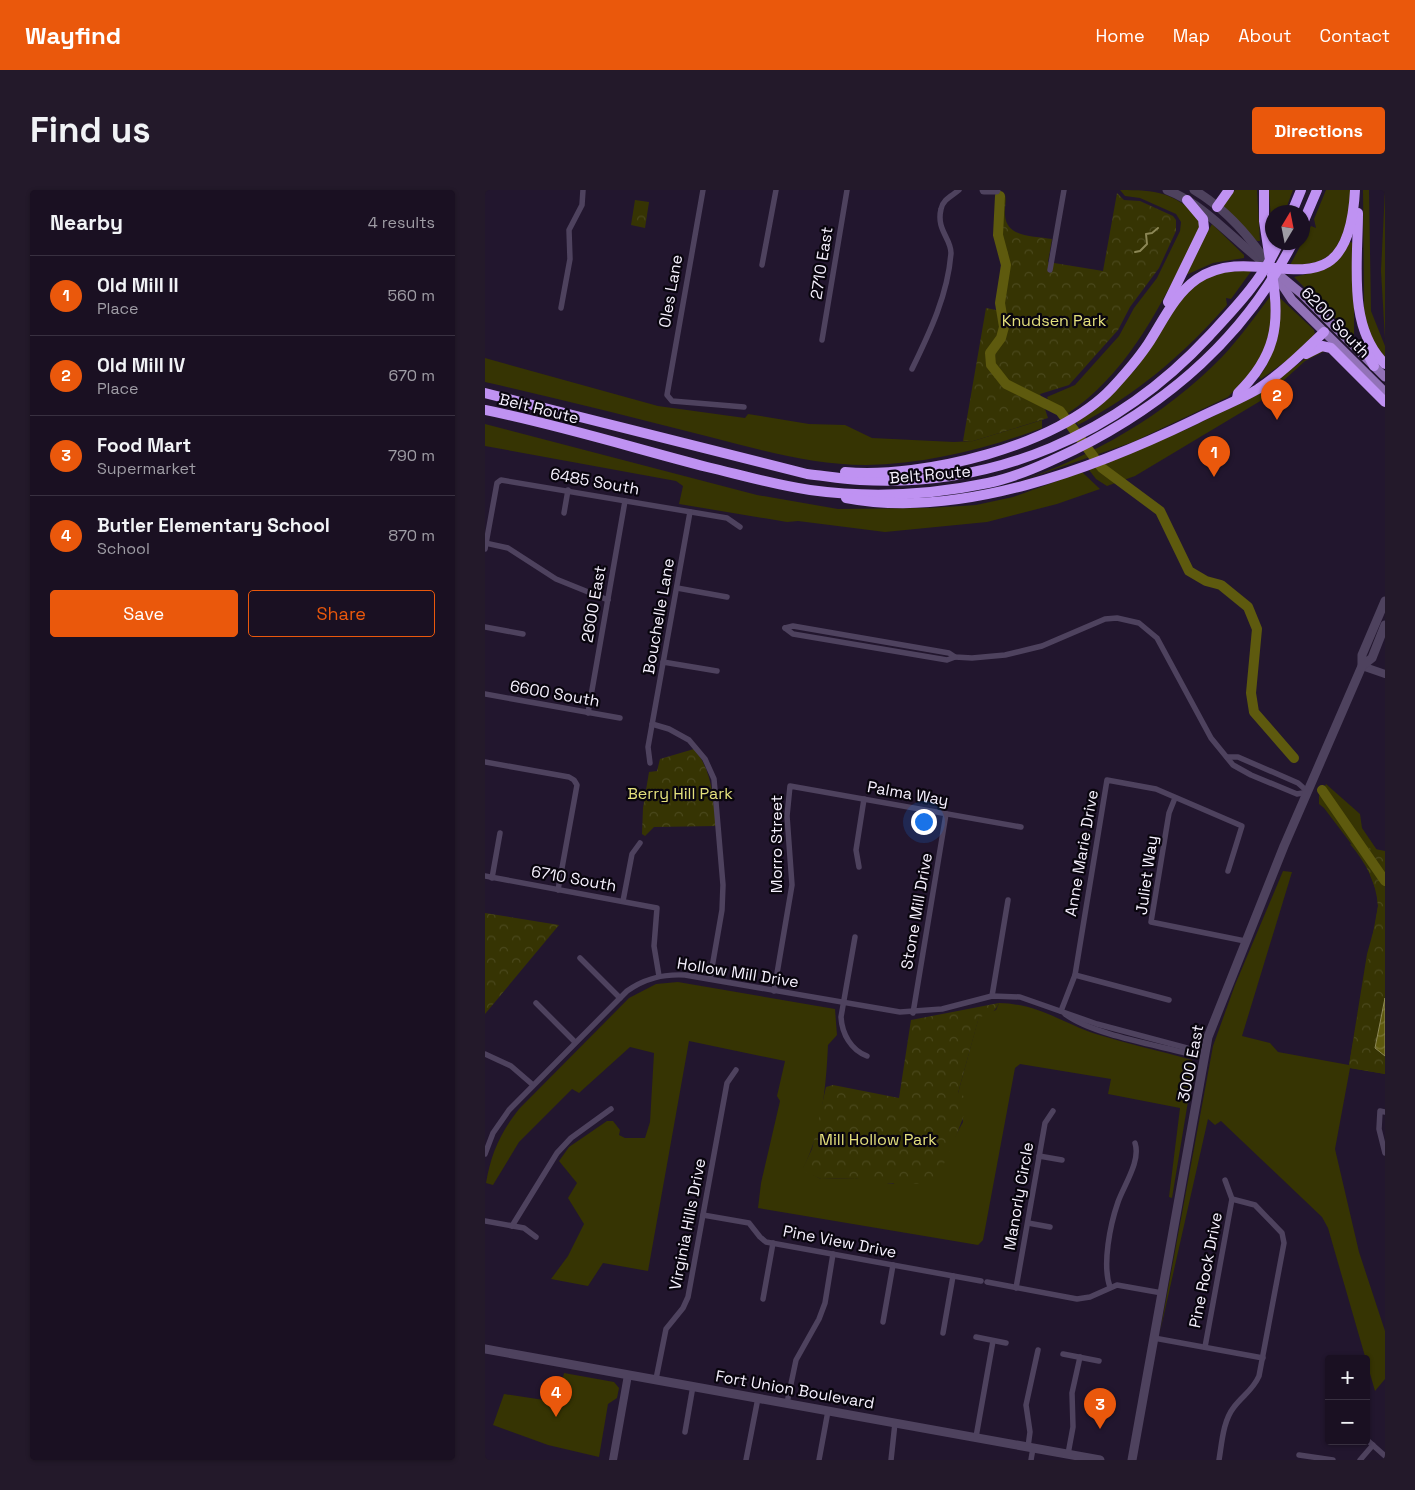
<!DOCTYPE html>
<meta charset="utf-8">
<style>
:root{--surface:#1a1022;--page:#23192a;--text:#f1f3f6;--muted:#9f9da5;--line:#383040;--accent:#ea580c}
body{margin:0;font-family:"Space Grotesk",sans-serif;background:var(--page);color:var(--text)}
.controls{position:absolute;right:15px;bottom:15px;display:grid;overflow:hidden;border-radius:5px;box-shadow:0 1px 4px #0004}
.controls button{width:45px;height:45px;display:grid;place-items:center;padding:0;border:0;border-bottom:1px solid var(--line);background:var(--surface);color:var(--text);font:25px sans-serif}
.compass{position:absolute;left:780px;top:15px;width:45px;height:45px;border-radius:50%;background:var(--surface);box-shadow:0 1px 4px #0004;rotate:10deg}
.you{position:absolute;left:438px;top:631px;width:18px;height:18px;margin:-12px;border:4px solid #fff;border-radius:50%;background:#1a73e8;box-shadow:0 0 0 8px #1a73e833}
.badge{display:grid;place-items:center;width:32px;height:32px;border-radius:50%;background:var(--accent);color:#fff;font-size:16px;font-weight:700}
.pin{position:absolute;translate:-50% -41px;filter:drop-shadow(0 1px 2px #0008)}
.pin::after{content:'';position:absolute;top:26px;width:18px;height:15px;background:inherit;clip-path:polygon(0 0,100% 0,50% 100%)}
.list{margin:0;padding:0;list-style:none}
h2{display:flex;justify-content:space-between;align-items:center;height:65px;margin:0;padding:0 20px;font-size:21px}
h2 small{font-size:16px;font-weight:400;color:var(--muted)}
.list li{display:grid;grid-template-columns:32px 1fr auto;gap:15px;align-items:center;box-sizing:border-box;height:80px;padding:0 20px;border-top:1px solid var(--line)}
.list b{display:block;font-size:19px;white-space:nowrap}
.list p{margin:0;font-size:16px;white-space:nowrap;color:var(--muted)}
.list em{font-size:16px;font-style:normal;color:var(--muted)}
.actions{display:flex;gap:10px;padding:15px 20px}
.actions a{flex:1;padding:11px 0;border:1px solid var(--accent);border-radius:5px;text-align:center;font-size:18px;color:var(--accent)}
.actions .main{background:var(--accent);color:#fff}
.map{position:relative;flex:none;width:900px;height:1270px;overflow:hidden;border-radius:5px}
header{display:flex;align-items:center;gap:30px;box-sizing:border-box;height:70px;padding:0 25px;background:var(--accent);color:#fff}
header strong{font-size:24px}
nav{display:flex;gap:28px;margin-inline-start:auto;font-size:18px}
.intro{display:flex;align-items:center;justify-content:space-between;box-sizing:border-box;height:120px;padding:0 30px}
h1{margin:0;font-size:35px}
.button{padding:12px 22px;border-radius:5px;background:var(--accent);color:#fff;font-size:18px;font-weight:700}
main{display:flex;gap:30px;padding:0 30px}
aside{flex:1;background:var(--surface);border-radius:5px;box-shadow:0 1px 4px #0004}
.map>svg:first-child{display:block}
.grass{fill:#363403}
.forest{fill:url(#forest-crowns)}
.water{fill:url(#water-waves);stroke:#8c8756}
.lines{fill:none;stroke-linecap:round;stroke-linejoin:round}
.stream{stroke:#8c8756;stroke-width:2}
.river{stroke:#5e5a0e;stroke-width:10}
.minor{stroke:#4e425e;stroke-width:5.5}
.tertiary{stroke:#4e425e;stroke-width:8}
.secondary{stroke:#4e425e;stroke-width:9}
.primary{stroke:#9272b7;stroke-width:9}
.motorway{stroke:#bf92f2;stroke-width:10}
.labels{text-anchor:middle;stroke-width:4.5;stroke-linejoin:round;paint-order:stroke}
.street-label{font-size:16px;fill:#f6f1fe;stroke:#09050e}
.park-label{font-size:16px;fill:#e4e07d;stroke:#09050e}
</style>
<header>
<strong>Wayfind</strong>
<nav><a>Home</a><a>Map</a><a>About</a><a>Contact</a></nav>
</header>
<div class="intro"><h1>Find us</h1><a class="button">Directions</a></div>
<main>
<aside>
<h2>Nearby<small>4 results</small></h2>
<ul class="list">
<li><span class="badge">1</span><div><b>Old Mill II</b><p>Place</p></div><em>560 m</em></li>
<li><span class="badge">2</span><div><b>Old Mill IV</b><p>Place</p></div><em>670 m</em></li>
<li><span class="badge">3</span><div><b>Food Mart</b><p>Supermarket</p></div><em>790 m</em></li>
<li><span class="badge">4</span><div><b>Butler Elementary School</b><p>School</p></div><em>870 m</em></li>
</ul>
<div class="actions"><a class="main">Save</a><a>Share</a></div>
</aside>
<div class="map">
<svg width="900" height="1270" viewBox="0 0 900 1270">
<defs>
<pattern id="forest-crowns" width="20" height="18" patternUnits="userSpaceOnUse" patternTransform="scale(1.25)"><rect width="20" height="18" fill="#363403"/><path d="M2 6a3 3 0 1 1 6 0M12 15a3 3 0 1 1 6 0" fill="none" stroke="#4a481c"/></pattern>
<pattern id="water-waves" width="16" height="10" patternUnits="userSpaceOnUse" patternTransform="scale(1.25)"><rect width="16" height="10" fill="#5e5a0e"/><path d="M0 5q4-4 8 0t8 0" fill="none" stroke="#767232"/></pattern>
</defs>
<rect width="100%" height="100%" fill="#22162e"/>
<g class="grass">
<path d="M635,0C672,0 687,2 716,28L715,40C678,108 648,180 582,224L565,215L562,207L590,195L634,146L649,118L672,88L695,41L696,32L691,24L655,8L640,6Z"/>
<path d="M750,0H772L775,51H772L738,18V14Z"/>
<path d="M784,0H808L802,16L794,20L796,22H788L787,46Z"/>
<path d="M841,0H865L866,30L848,63L833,72L804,77L826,36L831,38L829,29Z"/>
<path d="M878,0H884L886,121L900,156V170L882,144L879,118Z"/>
<path d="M900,0V149L896,81Z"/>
<path d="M727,34L759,65V68L728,73L701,85L700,82Z"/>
<path d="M865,52L869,53V147L809,87L826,83L856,65Z"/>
<path d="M767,80L746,109L741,108L742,115C699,164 651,205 593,235L591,231L651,179L698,104L729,83Z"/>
<path d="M787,104V135L775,173L743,207L648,252L530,293C608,266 678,227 737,167C755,148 771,125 787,104Z"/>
<path d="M795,108L829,140L830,144L804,169L776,189L774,187L782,175Z"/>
<path d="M841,159L900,214V217L842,160L820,171L777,210L650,286L622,296L611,289L604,280L700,240L768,207L828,163Z"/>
<path d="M0,168L173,216L260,228L263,224L324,234L360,235L387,248L469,252L488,251L557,230V238C501,259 441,274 381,275C327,275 276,260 225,247C150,228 75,209 0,192Z"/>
<path d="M0,234L272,305L353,319L444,318L491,315L528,307L597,282L615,299L572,314L502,332L400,342L313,331L302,332L194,314L198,296L191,291L0,256Z"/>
<path d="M841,594L875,624L877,638L894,663L900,884L865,878L850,959L874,1062L900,1141V1189L890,1201L843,1038L837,1027L736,931L730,935L723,929L675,1142L728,856L750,795L798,681L807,682L757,846L785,853L793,862L864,875L882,764L890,735L893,716L892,703L880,672L839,618L834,614V606Z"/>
<path d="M193,792L350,819L352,845L343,855C341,898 337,940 318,979L336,989L370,988L408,994L468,950L478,932L473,903L494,826L511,820L514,813C554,814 575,832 611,844C643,854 676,861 707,870L709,875L687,1008L684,1007L695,918L623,904L626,889L535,874L530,878L498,1050L493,1055L273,1018L276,993L295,911L292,906L300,871L204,851L163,1081L118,1073L103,1096L66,1089L83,1066L99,1034L83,1008L92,993L74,971L84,957L122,931H128L135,940L134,945L140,948H160L165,932L169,863L145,857L94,903L87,899L34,952L8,995L1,993C6,964 15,943 34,919L144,808L171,794Z"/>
<path d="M79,1183L129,1192L134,1198L132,1208L123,1214L114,1267L63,1255L8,1235L19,1204L72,1212Z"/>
</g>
<g class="forest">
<path d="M632,3L639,10L655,11L688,26L691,30V41L674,78L645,117L633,140L584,195L555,204L563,228L488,251H478L501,118L516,121L521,75L513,45L515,6L520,5C522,11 519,18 520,25C521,48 550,46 567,49L563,72L618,81Z"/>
<path d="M150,10L164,12L160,38L146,35Z"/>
<path d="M209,559C228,581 228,609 231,636L169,637L160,646L157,644L158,618L164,582L172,581L175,569Z"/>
<path d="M865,654L900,661V884L865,878L864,875L893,716C891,691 881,673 865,654Z"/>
<path d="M0,723L74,735L0,824Z"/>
<path d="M514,813C509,823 505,825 494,827L473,903L484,909C476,938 462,966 450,994L388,993L370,988L336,989L317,980L327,959L341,897L348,895L414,908L426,830Z"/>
</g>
<path class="water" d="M900,808V866L890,858Z"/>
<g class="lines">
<path class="stream" d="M650,62L655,61L662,54L661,44L667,43L673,38"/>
<g class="river">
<path d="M515,6L513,45L521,75L515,113L519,137L516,148L505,163L506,175L521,194L575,221L617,278L675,321L704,381L721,391L736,395L763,417L772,439L766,503L769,522L809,568"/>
<path d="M837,600L900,691"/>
</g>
<g class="minor">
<path d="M218,0L182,205L187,211L259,217"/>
<path d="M277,75L291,0"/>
<path d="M565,80L579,0"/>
<path d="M76,118L85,69L84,40L97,15L98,0"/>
<path d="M337,150L362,0"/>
<path d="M427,179C445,142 463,104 466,63C466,48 451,40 456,19C458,9 467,6 474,0"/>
<path d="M79,323L83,300"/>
<path d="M0,353L23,358L71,389L123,410"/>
<path d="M0,359L12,293L16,290L242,328L255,337"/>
<path d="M192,398L242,407"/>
<path d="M0,437L38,444"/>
<path d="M300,438L308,436L464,463L470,467L487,468L520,465L557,456L620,429L632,428L654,433L672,448L726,548L748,575L766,585L812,604L823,602"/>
<path d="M300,438L308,444L462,470L470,467"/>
<path d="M178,472L232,481"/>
<path d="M0,504L135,528"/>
<path d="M103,523L140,311"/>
<path d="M167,534L184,539L204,550L220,569L229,589L238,695L237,720L225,789"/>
<path d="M742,567H753L813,593L823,602"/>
<path d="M0,572L84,587L89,590L92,595L73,700"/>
<path d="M165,573L163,557L205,322"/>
<path d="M690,608L684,623L666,732L760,751"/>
<path d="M374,677L371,660L379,609"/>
<path d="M0,686L172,718L169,756L174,786"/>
<path d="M7,688L15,643"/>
<path d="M138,711L147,664L155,653"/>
<path d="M370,747L356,827C357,844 366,860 382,866"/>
<path d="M95,768L135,808"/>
<path d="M590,785L684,810"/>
<path d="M289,801L307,695L302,626L305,596L536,637"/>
<path d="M507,806L523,710"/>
<path d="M51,813L90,852"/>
<path d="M576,821L590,785L622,590L671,599L757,636L743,681"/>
<path d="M428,823L461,624"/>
<path d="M580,824C607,844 666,854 701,863H709"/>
<path d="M0,864L26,876L48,895"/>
<path d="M900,922L895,921L894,939L900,963"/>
<path d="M0,964L8,943L24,920L142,801C160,788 178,784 200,785L415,822L457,819L507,806L535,807L612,834L702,858L709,863"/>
<path d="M554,966L577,970"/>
<path d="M218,1025L264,1033L275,1047L281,1052L496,1091"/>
<path d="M0,1031L39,1038L51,1047"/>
<path d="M543,1033L565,1037"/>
<path d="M27,1036L72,963L86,948L126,919"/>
<path d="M502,1092L592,1109L605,1107L632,1095L677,1103"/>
<path d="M625,1097C617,1075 625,1035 633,1012C639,995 656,971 650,953"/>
<path d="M531,1098L560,933L568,921"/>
<path d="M278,1109L288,1053"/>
<path d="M398,1132L408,1075"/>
<path d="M458,1143L468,1086"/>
<path d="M491,1147L521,1153"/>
<path d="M669,1148L778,1168"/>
<path d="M720,1157L747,1009L740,990"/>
<path d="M578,1164L614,1171"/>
<path d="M171,1189L181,1139L198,1118L203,1107L242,893L251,880"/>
<path d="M302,1213L311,1170L334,1129L340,1113L348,1064"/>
<path d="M200,1242L208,1196"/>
<path d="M491,1247L508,1151"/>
<path d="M881,1249L900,1266"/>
<path d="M543,1257L545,1242L541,1215L553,1160"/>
<path d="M583,1264L588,1237L587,1203L595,1167"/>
<path d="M814,1265L848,1270"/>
<path d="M261,1270L273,1208"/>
<path d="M334,1270L343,1221"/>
<path d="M406,1270L410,1233"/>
<path d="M546,1270L548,1258"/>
<path d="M734,1270C737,1252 738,1231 749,1217C758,1205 768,1200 774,1186L799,1053L797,1043L770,1015L747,1009"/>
<path d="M875,1270L888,1255"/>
</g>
<g class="tertiary">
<path d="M877,476L900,484"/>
<path d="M128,1270L143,1185"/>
</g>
<g class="secondary">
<path d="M499,0H511"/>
<path d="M682,0C723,16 751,54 786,78"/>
<path d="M709,0C739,18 763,44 782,73"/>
<path d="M877,476L887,468L900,435"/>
<path d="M0,1159L615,1270"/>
<path d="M647,1270L723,847L799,656L877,476V465L900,411"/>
</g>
<g class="primary">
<path d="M787,80L807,110L900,202"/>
<path d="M794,85L817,104L900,187"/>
</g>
<g class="motorway">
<path d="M779,0V31L785,70"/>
<path d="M732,17L744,0"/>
<path d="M807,22L816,0"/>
<path d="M873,23C873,72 862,137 900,174"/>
<path d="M818,33L832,0"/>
<path d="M683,112L719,38L718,29L702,10"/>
<path d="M880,159L889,176"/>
<path d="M821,164L837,156L846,158L900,212"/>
<path d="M0,203L322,284C340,286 357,289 375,290C510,298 633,244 724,146C750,118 779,88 794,52"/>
<path d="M752,208L753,203C790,167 796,134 787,85"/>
<path d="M0,220C75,235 148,258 222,277C256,285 290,295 325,300C383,308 446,305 503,293C532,287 562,273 589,260C682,214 761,146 808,52"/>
<path d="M360,282C437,289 573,256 627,198C639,185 653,169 663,154C678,131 689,105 712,89C775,46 863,136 870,0"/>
<path d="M361,308C475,330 610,278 711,229C731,219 754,210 773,199C797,183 818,162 839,142"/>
</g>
</g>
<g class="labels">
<g class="street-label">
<text transform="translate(336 73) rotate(-81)" y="6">2710 East</text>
<text transform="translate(185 101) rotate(-80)" y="6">Oles Lane</text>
<text transform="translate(851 132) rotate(46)" y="6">6200 South</text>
<text transform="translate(54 218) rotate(14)" y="6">Belt Route</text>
<text transform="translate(445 284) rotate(-5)" y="6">Belt Route</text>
<text transform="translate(110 291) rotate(10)" y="6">6485 South</text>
<text transform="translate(108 414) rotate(-80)" y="6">2600 East</text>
<text transform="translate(173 426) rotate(-80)" y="6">Bouchelle Lane</text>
<text transform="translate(70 503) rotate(10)" y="6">6600 South</text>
<text transform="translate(423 603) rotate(10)" y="6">Palma Way</text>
<text transform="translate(291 654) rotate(-90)" y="6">Morro Street</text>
<text transform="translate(596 663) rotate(-80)" y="6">Anne Marie Drive</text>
<text transform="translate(661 685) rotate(-82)" y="6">Juliet Way</text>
<text transform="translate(89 688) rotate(10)" y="6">6710 South</text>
<text transform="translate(431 721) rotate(-80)" y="6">Stone Mill Drive</text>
<text transform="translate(253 782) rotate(9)" y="6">Hollow Mill Drive</text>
<text transform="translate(705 873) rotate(-79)" y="6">3000 East</text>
<text transform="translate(533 1006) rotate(-80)" y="6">Manorly Circle</text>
<text transform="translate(202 1034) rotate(-79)" y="6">Virginia Hills Drive</text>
<text transform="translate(355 1051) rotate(11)" y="6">Pine View Drive</text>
<text transform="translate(720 1080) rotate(-79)" y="6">Pine Rock Drive</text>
<text transform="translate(310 1199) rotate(10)" y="6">Fort Union Boulevard</text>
</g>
<g class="park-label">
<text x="569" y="136">Knudsen Park</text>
<text x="195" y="609">Berry Hill Park</text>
<text x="393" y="955">Mill Hollow Park</text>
</g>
</g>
</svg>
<div class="controls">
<button>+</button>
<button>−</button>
</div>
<svg class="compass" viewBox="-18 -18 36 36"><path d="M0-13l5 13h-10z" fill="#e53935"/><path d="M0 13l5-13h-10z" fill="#9f9da5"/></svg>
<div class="you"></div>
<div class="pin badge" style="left:729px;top:287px">1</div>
<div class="pin badge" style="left:792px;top:230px">2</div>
<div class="pin badge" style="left:615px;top:1239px">3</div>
<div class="pin badge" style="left:71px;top:1227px">4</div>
</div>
</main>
